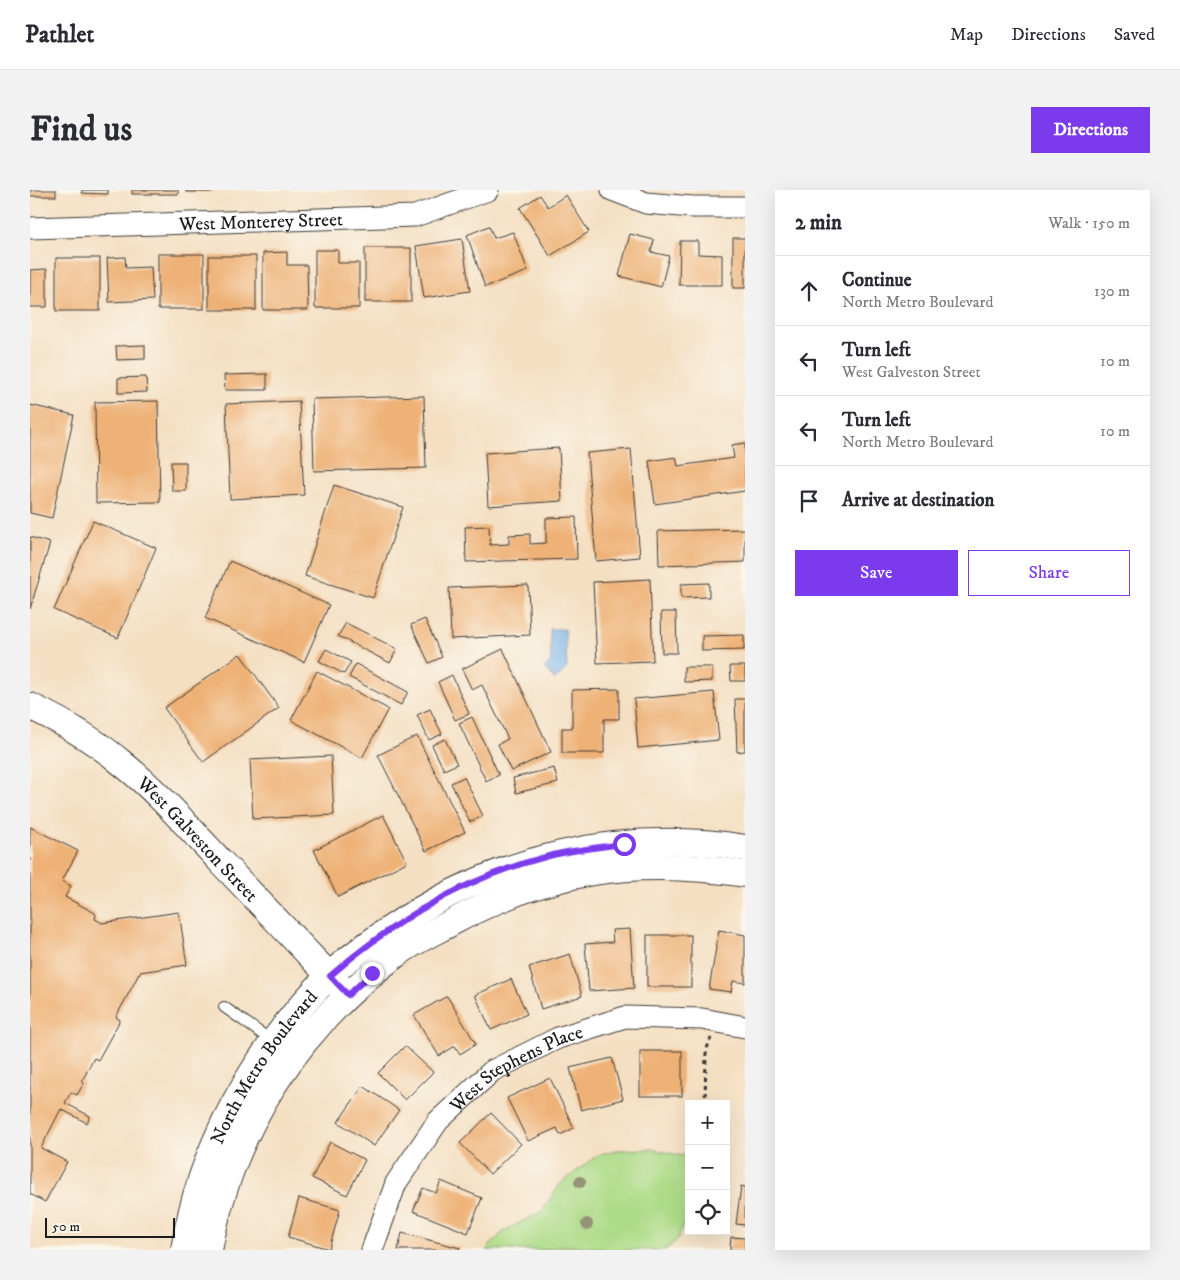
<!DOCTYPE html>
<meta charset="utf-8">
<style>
:root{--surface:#fff;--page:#f2f2f3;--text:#2b2b33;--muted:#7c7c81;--line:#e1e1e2;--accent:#7c3aed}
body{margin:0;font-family:"IM FELL DW Pica",serif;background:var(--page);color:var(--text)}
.controls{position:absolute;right:15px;bottom:15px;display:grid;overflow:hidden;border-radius:0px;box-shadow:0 5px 20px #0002}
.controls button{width:45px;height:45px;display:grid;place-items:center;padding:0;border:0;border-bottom:1px solid var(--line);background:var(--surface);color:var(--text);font:25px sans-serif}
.scale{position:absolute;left:15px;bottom:12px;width:130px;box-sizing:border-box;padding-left:5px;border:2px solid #1c1c1c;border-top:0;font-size:14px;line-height:18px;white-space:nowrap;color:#1c1c1c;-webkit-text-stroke:4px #fbf7ec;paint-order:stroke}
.stop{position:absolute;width:15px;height:15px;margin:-11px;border:4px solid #7c3aed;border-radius:50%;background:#fff}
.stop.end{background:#7c3aed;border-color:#fff;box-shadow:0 1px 5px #0008}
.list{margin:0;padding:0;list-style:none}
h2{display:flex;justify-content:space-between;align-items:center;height:65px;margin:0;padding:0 20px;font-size:21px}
h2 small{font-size:16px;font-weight:400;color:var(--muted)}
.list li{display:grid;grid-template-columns:32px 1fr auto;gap:15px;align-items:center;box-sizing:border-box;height:70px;padding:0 20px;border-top:1px solid var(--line)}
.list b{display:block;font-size:19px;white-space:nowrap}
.list p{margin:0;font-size:16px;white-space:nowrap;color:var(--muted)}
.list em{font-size:16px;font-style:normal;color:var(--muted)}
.actions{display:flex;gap:10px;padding:15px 20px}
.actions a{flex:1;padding:11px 0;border:1px solid var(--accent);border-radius:0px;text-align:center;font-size:18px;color:var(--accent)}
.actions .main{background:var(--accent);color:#fff}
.icon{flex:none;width:28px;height:28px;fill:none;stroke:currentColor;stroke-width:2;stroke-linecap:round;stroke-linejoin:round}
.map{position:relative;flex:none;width:715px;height:1060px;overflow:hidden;border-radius:0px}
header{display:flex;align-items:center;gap:30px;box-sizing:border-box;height:70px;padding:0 25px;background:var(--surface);border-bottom:1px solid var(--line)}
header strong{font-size:24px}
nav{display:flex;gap:28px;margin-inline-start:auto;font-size:18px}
.intro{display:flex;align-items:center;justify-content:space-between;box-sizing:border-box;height:120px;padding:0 30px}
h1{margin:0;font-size:35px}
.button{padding:12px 22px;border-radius:0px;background:var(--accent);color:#fff;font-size:18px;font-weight:700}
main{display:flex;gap:30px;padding:0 30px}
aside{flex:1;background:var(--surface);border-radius:0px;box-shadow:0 5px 20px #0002}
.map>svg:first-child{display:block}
.green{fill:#addb88;stroke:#647c52}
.water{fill:#7ab2ea;stroke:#4b6783}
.building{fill:#eeb176}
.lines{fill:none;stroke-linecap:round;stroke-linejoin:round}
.service-casing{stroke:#3c3935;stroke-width:12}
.minor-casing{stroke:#3c3935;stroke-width:23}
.tertiary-casing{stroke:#3c3935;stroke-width:28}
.path{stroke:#3c3935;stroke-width:3;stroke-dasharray:4 4;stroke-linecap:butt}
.service{stroke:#fff;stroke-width:10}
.minor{stroke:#fff;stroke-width:21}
.tertiary{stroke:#fff;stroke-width:26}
.tree{fill:#959378}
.route{stroke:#7c3aed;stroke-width:6}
.labels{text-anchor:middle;stroke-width:4.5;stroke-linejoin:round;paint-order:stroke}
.street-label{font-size:19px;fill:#1c1c1c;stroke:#fbf7ec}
</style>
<header>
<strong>Pathlet</strong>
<nav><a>Map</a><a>Directions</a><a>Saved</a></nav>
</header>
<div class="intro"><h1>Find us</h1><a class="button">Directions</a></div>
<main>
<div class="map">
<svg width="715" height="1060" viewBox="0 0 715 1060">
<rect width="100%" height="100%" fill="#fbf7ec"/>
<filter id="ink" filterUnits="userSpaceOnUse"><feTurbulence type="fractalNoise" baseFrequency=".02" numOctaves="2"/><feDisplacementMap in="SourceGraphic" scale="10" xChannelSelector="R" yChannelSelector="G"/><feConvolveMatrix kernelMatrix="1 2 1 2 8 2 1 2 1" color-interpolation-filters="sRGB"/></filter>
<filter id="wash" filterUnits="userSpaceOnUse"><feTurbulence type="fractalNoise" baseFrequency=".0096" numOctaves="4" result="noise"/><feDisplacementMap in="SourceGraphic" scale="20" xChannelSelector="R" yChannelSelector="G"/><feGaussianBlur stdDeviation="1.12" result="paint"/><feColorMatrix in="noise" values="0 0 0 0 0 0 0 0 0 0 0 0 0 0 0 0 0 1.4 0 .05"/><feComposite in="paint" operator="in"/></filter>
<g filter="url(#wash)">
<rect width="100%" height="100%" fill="#f4dfc2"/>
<path class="green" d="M622,959L652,966L659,962V1019L648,1049L635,1060H576L564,1057L533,1056L513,1060H456L473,1042L512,1021L531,993L568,965L586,960Z"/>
<path class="water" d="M520,439H535L537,478L525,490L514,478L521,471Z"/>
<g id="blocks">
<g class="building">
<rect x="0" y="0" width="26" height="6"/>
<path d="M52,0H78V4L52,3Z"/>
<rect x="102" y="0" width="46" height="4"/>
<rect x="156" y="0" width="27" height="2"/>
<path d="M510,5L518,17L536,5L559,42L520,66L490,18Z"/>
<path d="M459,36L464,48L483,42L498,81L455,97L437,45Z"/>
<path d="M600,44L624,50L621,62L639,66L631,97L589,86Z"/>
<rect x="703" y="48" width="12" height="50"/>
<path d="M432,49L440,101L394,108L386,56Z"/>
<path d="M650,51H668V64L692,65V95H649Z"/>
<rect x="335" y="58" width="46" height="54"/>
<path d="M285,60H308V73H329V118H285Z"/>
<path d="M257,62V75H277L278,120H233V63Z"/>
<rect x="128" y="64" width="46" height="55"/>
<rect x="179" y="66" width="47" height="54"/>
<path d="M95,67L96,78L121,77L123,110L79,112L77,68Z"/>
<rect x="26" y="68" width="44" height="53"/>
<path d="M17,79V117H0V80Z"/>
<path d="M115,155V169L87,170L86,156Z"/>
<path d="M237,184V200H195L194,185Z"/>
<path d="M116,187L117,202L88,203V188Z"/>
<path d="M394,206L396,278L284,281L282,209Z"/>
<path d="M128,211L130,312L66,313L65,212Z"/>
<path d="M269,211L274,305L200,309L196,214Z"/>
<path d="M0,215L44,225L22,328L0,323Z"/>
<path d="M715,253V301L625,314L619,271L646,267L648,276L704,268L702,255Z"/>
<path d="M529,258L532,311L458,316L455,263Z"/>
<path d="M601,259L610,367L566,371L557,263Z"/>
<path d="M141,272H156V301H142Z"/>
<path d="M304,295L373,317L343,408L275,386Z"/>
<path d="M546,327L547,369L436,372L435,337L459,336L460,355L479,354V345L500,344V354L516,353V328Z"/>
<path d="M63,331L126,358L88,448L24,420Z"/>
<path d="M715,339V372L629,375L628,341Z"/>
<path d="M0,347L20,353L0,419Z"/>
<path d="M200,371L299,415L274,472L175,428Z"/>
<path d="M620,389L623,471L567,473L563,392Z"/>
<path d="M679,393V407L651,408V394Z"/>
<path d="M498,395L500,445L421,449L419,398Z"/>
<path d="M631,422H646L647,463H632Z"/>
<path d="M395,429L412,467L399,473L381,435Z"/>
<path d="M316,433L367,459L360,473L308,446Z"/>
<path d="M714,445V460L672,461V446Z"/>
<path d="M296,459L321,472L314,484L289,471Z"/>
<path d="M473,459L521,562L481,581L468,554L478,549L452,495L442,500L432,479Z"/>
<path d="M210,464L249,518L173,572L134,518Z"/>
<path d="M326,474L378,502L371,515L319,487Z"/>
<path d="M700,476H715V491H701Z"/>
<path d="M654,477H682V491L654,492Z"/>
<path d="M287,481L358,519L332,568L261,530Z"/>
<path d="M422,485L439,524L425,530L408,492Z"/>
<path d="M589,499V529H574V563H532V538H542V500Z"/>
<path d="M684,502L689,550L608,558L604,509Z"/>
<path d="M705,509H715V561L707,562Z"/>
<path d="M400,519L412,544L399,550L387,525Z"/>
<path d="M442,527L469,585L456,591L429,533Z"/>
<path d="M387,546L435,642L396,661L348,565Z"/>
<path d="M415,549L427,574L414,580L402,555Z"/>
<path d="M301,566L304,625L223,629L220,570Z"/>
<path d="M524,578L528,593L486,603L483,588Z"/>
<path d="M434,587L453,626L440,632L421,593Z"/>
<path d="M353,625L377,672L308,707L284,660Z"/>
<path d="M0,637L48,661L32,691L41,696L35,707L65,723L66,725L65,729L72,733L149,722L157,775L110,782L86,827L90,830L68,870L64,868L52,891L54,893L47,905L41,902L35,913L60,926L57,933L31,919L11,958L37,972L15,1012L0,1004Z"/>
<path d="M600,739L604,798L559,801L555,754L583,752L582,740Z"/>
<path d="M689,740L715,745V793L703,791L701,802L679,799Z"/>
<rect x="617" y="745" width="44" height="52"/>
<path d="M540,764L552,806L511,819L499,777Z"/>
<path d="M481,789L497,824L461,840L445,805Z"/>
<path d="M417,806L446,854L430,864L425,856L409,866L384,825Z"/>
<path d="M375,856L403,882L375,910L348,883Z"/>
<rect x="610" y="861" width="42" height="45"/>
<path d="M582,868L593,909L551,920L540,878Z"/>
<path d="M520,888L544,938L530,945L527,938L498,951L477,908Z"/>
<path d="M333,896L369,920L344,956L308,932Z"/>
<path d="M461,923L491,954L460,984L430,953Z"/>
<path d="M300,952L335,970L317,1005L282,988Z"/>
<path d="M411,991L452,1008L438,1043L383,1021L393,998L406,1003Z"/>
<path d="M711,996L715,997V1035L706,1034Z"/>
<path d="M269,1008L310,1020L299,1059L258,1047Z"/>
<path d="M372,1043L430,1058L429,1060H368Z"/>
<path d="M701,1047L715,1048V1060H700Z"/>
</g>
</g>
</g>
<g filter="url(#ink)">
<use href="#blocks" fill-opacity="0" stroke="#3c3935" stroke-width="1"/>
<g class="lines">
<defs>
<path id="service" d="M194,817L242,851"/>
<g id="minor">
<path d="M582,0L616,13L662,17H715"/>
<path id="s1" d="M0,38L385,26L458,0"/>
<path id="s2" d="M342,1060L366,993L408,931L462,881L528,848L595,827L672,829L715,837"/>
</g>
<g id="tertiary">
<path id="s3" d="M0,516C33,532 65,550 93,574C129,603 160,639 192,673C232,715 272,757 312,799"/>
<path id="s4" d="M154,1060C162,1008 180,958 205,912C230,866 262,823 299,786C318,768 339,753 360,739C464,668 590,638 715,658"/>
<path d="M179,1060C201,940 266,840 364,766C381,753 400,744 419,734C462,710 508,692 557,683C609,674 663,676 715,684"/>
</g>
</defs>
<use href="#service" class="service-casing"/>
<use href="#minor" class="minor-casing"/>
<use href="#tertiary" class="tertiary-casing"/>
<path class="path" d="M675,914L676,861L681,848"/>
<use href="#service" class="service"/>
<use href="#minor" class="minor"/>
<use href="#tertiary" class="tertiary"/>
</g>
<g class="tree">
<circle cx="550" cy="992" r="6"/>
<circle cx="557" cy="1034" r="6"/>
</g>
</g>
<g class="lines" filter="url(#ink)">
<path class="route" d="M342,783L318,805L300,786C363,731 436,687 519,666C543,660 569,657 594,654"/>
</g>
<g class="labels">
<g class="street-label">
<text dy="7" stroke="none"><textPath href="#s1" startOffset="231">West Monterey Street</textPath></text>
<text dy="7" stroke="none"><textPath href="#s3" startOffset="216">West Galveston Street</textPath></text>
<text dy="7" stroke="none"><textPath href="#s4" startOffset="202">North Metro Boulevard</textPath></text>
<text dy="7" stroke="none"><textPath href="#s2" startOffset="242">West Stephens Place</textPath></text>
</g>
</g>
</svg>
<div class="controls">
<button>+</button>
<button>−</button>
<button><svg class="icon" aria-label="locate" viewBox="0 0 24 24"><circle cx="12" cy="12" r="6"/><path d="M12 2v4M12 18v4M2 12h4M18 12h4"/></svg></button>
</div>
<div class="scale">50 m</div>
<div class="stop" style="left:594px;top:654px"></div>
<div class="stop end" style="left:342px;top:783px"></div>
</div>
<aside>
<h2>2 min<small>Walk · 150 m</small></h2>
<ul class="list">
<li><svg class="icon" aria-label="ahead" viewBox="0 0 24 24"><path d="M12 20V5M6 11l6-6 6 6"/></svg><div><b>Continue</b><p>North Metro Boulevard</p></div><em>130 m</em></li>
<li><svg class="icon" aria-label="left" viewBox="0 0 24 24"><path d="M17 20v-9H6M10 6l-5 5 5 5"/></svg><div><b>Turn left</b><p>West Galveston Street</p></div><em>10 m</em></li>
<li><svg class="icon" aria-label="left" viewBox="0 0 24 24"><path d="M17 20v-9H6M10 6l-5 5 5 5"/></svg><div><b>Turn left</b><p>North Metro Boulevard</p></div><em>10 m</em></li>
<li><svg class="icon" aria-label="arrive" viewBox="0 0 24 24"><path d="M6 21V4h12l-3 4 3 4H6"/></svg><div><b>Arrive at destination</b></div></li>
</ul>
<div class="actions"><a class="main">Save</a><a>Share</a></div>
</aside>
</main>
